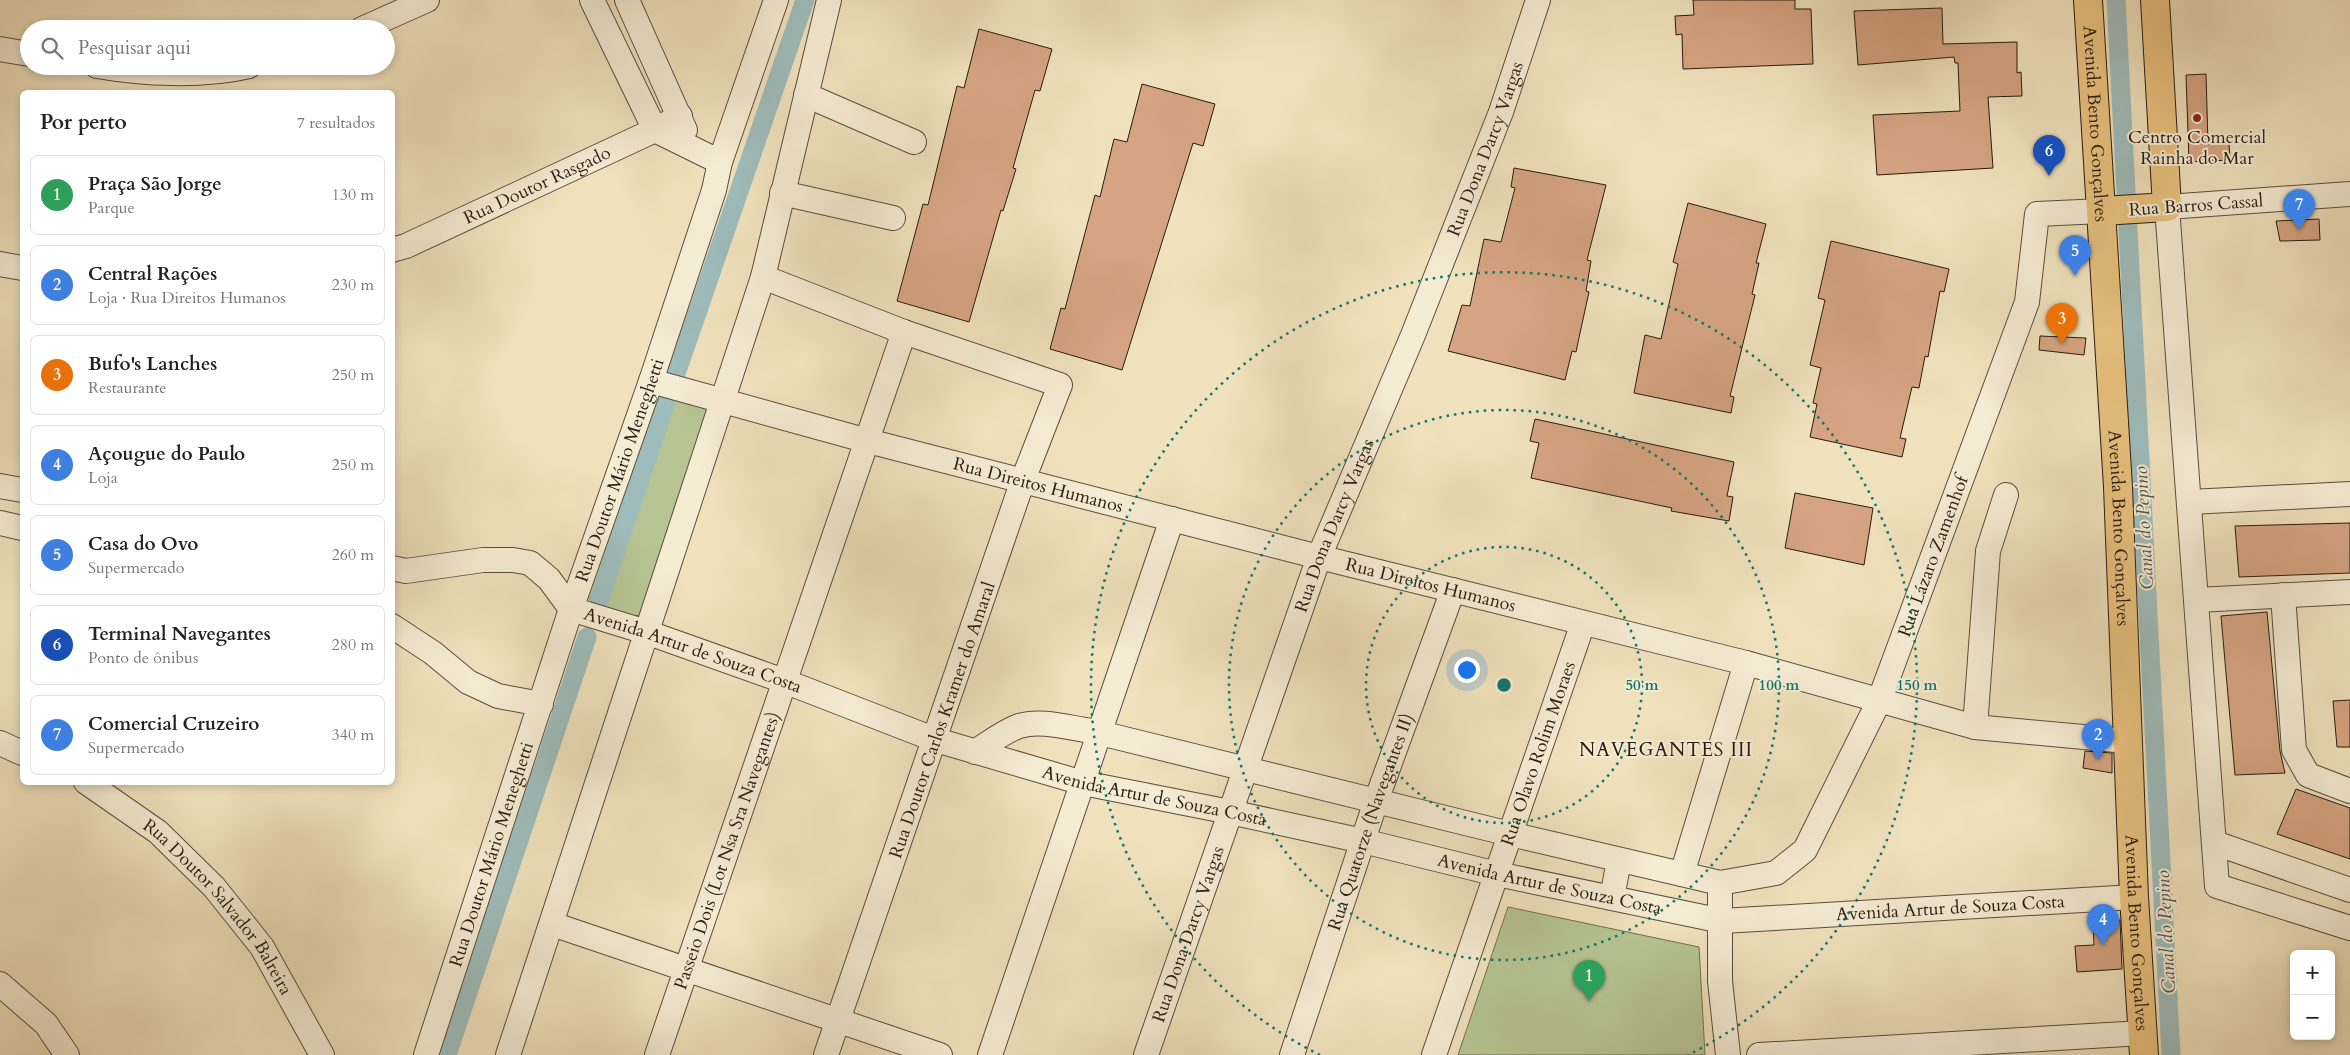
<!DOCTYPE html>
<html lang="pt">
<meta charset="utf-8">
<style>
:root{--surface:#fff;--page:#f6f6f6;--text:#222;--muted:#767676;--line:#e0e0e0;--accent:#8f2418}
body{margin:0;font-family:Cardo,serif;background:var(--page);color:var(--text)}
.controls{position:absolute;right:15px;bottom:15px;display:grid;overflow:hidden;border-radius:8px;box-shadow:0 2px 8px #0003}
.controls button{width:45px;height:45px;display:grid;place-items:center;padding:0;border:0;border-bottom:1px solid var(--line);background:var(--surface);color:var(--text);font:25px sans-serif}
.you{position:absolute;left:1466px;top:669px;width:18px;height:18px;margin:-12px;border:4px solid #fff;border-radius:50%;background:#1a73e8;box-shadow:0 0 0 8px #1a73e833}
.badge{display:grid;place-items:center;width:32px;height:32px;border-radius:50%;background:var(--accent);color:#fff;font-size:16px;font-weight:700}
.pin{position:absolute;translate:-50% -41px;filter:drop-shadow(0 1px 2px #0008)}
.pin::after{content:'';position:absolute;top:26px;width:18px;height:15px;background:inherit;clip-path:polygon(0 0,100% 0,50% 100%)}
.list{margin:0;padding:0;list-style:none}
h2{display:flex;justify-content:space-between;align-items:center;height:65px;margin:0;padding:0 20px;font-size:21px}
h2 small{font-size:16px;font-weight:400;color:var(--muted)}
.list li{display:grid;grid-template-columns:32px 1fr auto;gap:15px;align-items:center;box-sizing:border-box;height:80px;margin:0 10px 10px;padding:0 10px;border:1px solid var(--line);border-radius:8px}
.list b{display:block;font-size:19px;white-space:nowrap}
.list p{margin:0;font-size:16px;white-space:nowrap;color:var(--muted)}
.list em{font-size:16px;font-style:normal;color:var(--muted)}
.icon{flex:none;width:28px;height:28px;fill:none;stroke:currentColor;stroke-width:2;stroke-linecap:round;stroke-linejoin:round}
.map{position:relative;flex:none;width:2350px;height:1055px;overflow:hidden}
.search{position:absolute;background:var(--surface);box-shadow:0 2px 8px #0003;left:20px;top:20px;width:375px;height:55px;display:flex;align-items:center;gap:12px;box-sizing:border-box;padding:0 18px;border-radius:28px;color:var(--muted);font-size:19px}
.panel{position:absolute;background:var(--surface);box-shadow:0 2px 8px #0003;left:20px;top:90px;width:375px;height:695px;border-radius:8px}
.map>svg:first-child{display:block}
.green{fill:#b6c493;stroke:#6f7052}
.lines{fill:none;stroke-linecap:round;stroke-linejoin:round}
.canal{stroke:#9ebcbb;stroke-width:19}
.building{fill:#d6a482;stroke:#281c12}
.minor-casing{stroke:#5a4e3d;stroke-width:26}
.major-casing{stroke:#281c12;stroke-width:30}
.minor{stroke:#f5ecd4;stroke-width:24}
.major{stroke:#e8c17e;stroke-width:28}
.ring{fill:none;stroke:#0f766e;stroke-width:2.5;stroke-dasharray:2.5 5}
.poi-dot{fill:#8f2418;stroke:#f5ecd4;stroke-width:2}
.labels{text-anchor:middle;stroke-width:4;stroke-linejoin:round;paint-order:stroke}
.street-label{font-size:18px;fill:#281c12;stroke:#f5ecd4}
.poi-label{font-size:18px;fill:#281c12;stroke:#f5ecd4}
.water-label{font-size:19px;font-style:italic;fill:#51544d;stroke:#f5ecd4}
.neighbourhood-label{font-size:19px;letter-spacing:1px;fill:#281c12;stroke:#f5ecd4}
.centre{fill:#0f766e;stroke:#f5ecd4;stroke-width:2.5}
.ring-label{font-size:15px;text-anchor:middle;font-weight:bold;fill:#0f766e;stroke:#f5ecd4;stroke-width:4;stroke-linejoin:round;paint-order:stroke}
</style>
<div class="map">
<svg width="2350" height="1055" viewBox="0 0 2350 1055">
<rect width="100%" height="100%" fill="#f0e2bd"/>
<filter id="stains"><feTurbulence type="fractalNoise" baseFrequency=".004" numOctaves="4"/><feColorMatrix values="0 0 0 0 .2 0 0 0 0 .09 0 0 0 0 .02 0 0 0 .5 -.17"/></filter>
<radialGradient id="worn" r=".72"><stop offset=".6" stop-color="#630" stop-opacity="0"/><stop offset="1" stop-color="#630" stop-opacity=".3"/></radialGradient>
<g class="green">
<path d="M658,394L708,406L711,411L640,615L635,616C620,612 589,611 587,592Z"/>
<path d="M1508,907L1699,947L1705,1055H1458Z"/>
</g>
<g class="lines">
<g class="canal">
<path d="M2116,0L2171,1055"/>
<path d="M676,374L805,0"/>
<path d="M599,601L665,405"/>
<path d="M447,1055L587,637"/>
</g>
</g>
<g class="building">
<path d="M1693,0H1795V9H1811L1813,64L1683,69L1682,34L1676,35L1675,16L1694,15Z"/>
<path d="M1942,8L1943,44L2017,42V73L2021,72L2022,96L1988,97L1993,168L1877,175L1873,115L1960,111L1958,63H1955L1954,57L1858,65L1854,11Z"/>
<path d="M979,29L1052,49L1040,91L1035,90L1013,168L1016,169L1003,211L1001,210L969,322L897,301L923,204L928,205L957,86L964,88Z"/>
<path d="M2206,74L2208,144L2229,143L2230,160L2189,162L2186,75Z"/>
<path d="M1142,84L1215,104L1203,146L1193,143L1122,370L1050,349L1061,308L1065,309L1095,195L1100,197L1114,139L1127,142Z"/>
<path d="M1514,168L1606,185L1587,260L1591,261L1586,291L1589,292L1580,333L1576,352L1572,351L1565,380L1448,351L1462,305L1470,306L1484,239L1501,242L1515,188L1511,187Z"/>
<path d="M1688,203L1766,224L1756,263H1759L1752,294L1755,295L1730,396L1734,397L1731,413L1634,393L1645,335L1661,339L1678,264L1673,262Z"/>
<path d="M2319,219L2320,240L2280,241L2276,221Z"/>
<path d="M1831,241L1949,269L1944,292L1940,291L1928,357L1925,356L1919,388L1912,387L1900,438L1906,439L1902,457L1810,437L1817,404L1813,403L1821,368L1810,365L1825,300L1818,298Z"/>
<path d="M2040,336L2086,338L2084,355L2039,350Z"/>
<path d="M1535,419L1734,462L1727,496L1733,497L1729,521L1671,511L1672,508L1531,478L1539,443L1530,441Z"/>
<path d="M1795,493L1873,508L1864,565L1785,548Z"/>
<path d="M2350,523V573L2239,577L2235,526Z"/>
<path d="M2267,612L2280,751L2285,773L2235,775L2221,616Z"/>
<path d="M2350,700V747H2337L2333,701Z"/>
<path d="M2085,751L2112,753V773L2083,768Z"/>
<path d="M2296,789L2350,808V859L2277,834Z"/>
<path d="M2120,920L2122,969L2077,972L2075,946L2094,945L2093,922Z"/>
</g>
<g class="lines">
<defs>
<g id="minor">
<path d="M592,0L655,130L720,162"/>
<path d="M627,0L685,130"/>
<path d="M362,29L427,0"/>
<path d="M0,49L29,54"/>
<path d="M97,66C143,74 203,77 249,66"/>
<path d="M806,95L914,142"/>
<path d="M782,193L893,218"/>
<path d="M2350,194L2167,207L2217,886L2350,928"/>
<path id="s1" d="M392,250L406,246L655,130L680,116"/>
<path d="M0,264L22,268"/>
<path d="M763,277L904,332L1060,385L1023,480L826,1055"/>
<path id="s2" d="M651,381L868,441L1319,557L1746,663L1975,727L2127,741"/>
<path d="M0,486L22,490"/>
<path d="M2190,502L2350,494"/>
<path d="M0,523L22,528"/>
<path id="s3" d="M392,568L406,571L483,560H513L530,563L549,579L571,609L646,632L784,681L936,740L1083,783L1230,812L1363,841L1497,874L1722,921L2134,897"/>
<path d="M2283,595L2294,750L2308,775L2350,791"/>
<path d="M2197,600L2350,592"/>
<path d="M392,626L433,653L468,682L498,696L541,704"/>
<path d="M1975,727L1988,551L2006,495"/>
<path d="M0,743L22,753"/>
<path id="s4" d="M975,752C989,743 1003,732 1019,726C1041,719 1069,728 1092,731L1510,834L1720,883L1776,873L1805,850L1880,699L2027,302L2037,214L2102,211"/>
<path id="s5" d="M86,782L158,832L214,887L262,947L322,1055"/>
<path d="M2215,843L2350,890"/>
<path d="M1682,874L1746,663"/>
<path d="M1720,883V981L1728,1055"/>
<path d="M1612,898L1619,860"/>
<path d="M552,924L940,1055"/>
<path d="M0,984L46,1024L67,1055"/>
<path id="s6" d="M426,1055L571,609L651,381L714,190L720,162L776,0"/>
<path d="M508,1055L763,277L829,0"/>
<path id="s7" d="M657,1055L904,332"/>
<path d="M990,1055L1172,519"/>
<path id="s8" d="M1146,1055L1319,557L1413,335L1501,112L1538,0"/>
<path id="s9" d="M1292,1055L1376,801L1453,590"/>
<path id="s10" d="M1434,1055L1583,623"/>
<path d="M1759,1055L2143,1033"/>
</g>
<g id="major">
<path id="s11" d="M2088,0L2118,487L2134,897L2144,1055"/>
<path d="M2102,211L2167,207L2155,0"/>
</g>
</defs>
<use href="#minor" class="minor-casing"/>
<use href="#major" class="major-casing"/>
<use href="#minor" class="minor"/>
<use href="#major" class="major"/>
</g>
<g class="ring">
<circle cx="1504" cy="685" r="138"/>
<circle cx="1504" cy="685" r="275"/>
<path d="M1320 1055A413 413 0 1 1 1688 1055"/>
</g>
<circle class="poi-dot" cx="2197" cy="118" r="5"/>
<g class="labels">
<g class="street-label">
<text dy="6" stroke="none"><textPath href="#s11" startOffset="124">Avenida Bento Gonçalves</textPath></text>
<text dy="6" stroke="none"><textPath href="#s8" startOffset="968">Rua Dona Darcy Vargas</textPath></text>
<text dy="6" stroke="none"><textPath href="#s1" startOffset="159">Rua Doutor Rasgado</textPath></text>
<text transform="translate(2196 205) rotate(-4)" y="6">Rua Barros Cassal</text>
<text dy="6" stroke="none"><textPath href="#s6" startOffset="616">Rua Doutor Mário Meneghetti</textPath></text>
<text dy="6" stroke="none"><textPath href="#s2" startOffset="401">Rua Direitos Humanos</textPath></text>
<text dy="6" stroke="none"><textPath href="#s8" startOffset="562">Rua Dona Darcy Vargas</textPath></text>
<text dy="6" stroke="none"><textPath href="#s11" startOffset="529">Avenida Bento Gonçalves</textPath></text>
<text dy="6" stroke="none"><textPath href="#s4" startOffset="1186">Rua Lázaro Zamenhof</textPath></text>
<text dy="6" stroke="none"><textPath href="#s2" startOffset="806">Rua Direitos Humanos</textPath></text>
<text dy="6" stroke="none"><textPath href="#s3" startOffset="330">Avenida Artur de Souza Costa</textPath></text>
<text transform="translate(942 720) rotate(-71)" y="6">Rua Doutor Carlos Kramer do Amaral</text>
<text dy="6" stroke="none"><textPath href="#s10" startOffset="319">Rua Olavo Rolim Moraes</textPath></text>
<text dy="6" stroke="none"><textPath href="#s3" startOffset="815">Avenida Artur de Souza Costa</textPath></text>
<text dy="6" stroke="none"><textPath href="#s9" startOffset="246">Rua Quatorze (Navegantes II)</textPath></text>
<text dy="6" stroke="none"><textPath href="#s7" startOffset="216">Passeio Dois (Lot Nsa Sra Navegantes)</textPath></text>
<text dy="6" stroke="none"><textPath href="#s6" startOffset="211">Rua Doutor Mário Meneghetti</textPath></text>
<text dy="6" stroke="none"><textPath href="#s3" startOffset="1220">Avenida Artur de Souza Costa</textPath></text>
<text dy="6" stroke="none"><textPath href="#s3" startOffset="1625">Avenida Artur de Souza Costa</textPath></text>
<text dy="6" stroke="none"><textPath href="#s5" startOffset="184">Rua Doutor Salvador Balreira</textPath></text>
<text dy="6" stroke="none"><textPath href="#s11" startOffset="934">Avenida Bento Gonçalves</textPath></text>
<text dy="6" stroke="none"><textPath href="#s8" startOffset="128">Rua Dona Darcy Vargas</textPath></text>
</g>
<g class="poi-label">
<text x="2197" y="143">Centro Comercial<tspan x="2197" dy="21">Rainha do Mar</tspan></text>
</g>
<g class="water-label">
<text transform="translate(2143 528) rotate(-93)" y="7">Canal do Pepino</text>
<text transform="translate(2165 932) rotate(-93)" y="7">Canal do Pepino</text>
</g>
<g class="neighbourhood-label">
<text x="1666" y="756">NAVEGANTES III</text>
</g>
</g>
<circle cx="1504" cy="685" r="8" class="centre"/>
<g class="ring-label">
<text x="1642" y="690">50 m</text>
<text x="1779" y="690">100 m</text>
<text x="1917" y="690">150 m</text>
</g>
<rect width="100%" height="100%" filter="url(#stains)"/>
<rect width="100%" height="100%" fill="url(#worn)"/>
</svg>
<div class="controls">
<button>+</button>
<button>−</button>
</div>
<div class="you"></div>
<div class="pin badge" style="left:1589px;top:1001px;background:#2e9e5b">1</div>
<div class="pin badge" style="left:2098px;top:760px;background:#3f7fe0">2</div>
<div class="pin badge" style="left:2062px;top:344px;background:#e8710a">3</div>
<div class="pin badge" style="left:2103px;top:945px;background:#3f7fe0">4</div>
<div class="pin badge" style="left:2075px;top:276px;background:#3f7fe0">5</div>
<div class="pin badge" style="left:2049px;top:176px;background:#1a4fb4">6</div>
<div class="pin badge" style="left:2299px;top:230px;background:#3f7fe0">7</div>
<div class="search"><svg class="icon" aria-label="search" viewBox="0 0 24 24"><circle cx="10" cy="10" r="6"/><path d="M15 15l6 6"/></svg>Pesquisar aqui</div>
<section class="panel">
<h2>Por perto<small>7 resultados</small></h2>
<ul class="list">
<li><span class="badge" style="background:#2e9e5b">1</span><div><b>Praça São Jorge</b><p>Parque</p></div><em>130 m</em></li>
<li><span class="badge" style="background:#3f7fe0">2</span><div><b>Central Rações</b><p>Loja · Rua Direitos Humanos</p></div><em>230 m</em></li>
<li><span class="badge" style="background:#e8710a">3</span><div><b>Bufo's Lanches</b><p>Restaurante</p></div><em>250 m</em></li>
<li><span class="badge" style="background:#3f7fe0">4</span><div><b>Açougue do Paulo</b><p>Loja</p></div><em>250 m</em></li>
<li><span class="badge" style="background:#3f7fe0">5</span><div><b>Casa do Ovo</b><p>Supermercado</p></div><em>260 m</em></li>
<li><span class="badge" style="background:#1a4fb4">6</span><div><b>Terminal Navegantes</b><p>Ponto de ônibus</p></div><em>280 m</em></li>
<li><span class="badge" style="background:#3f7fe0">7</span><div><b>Comercial Cruzeiro</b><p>Supermercado</p></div><em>340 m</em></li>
</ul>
</section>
</div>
